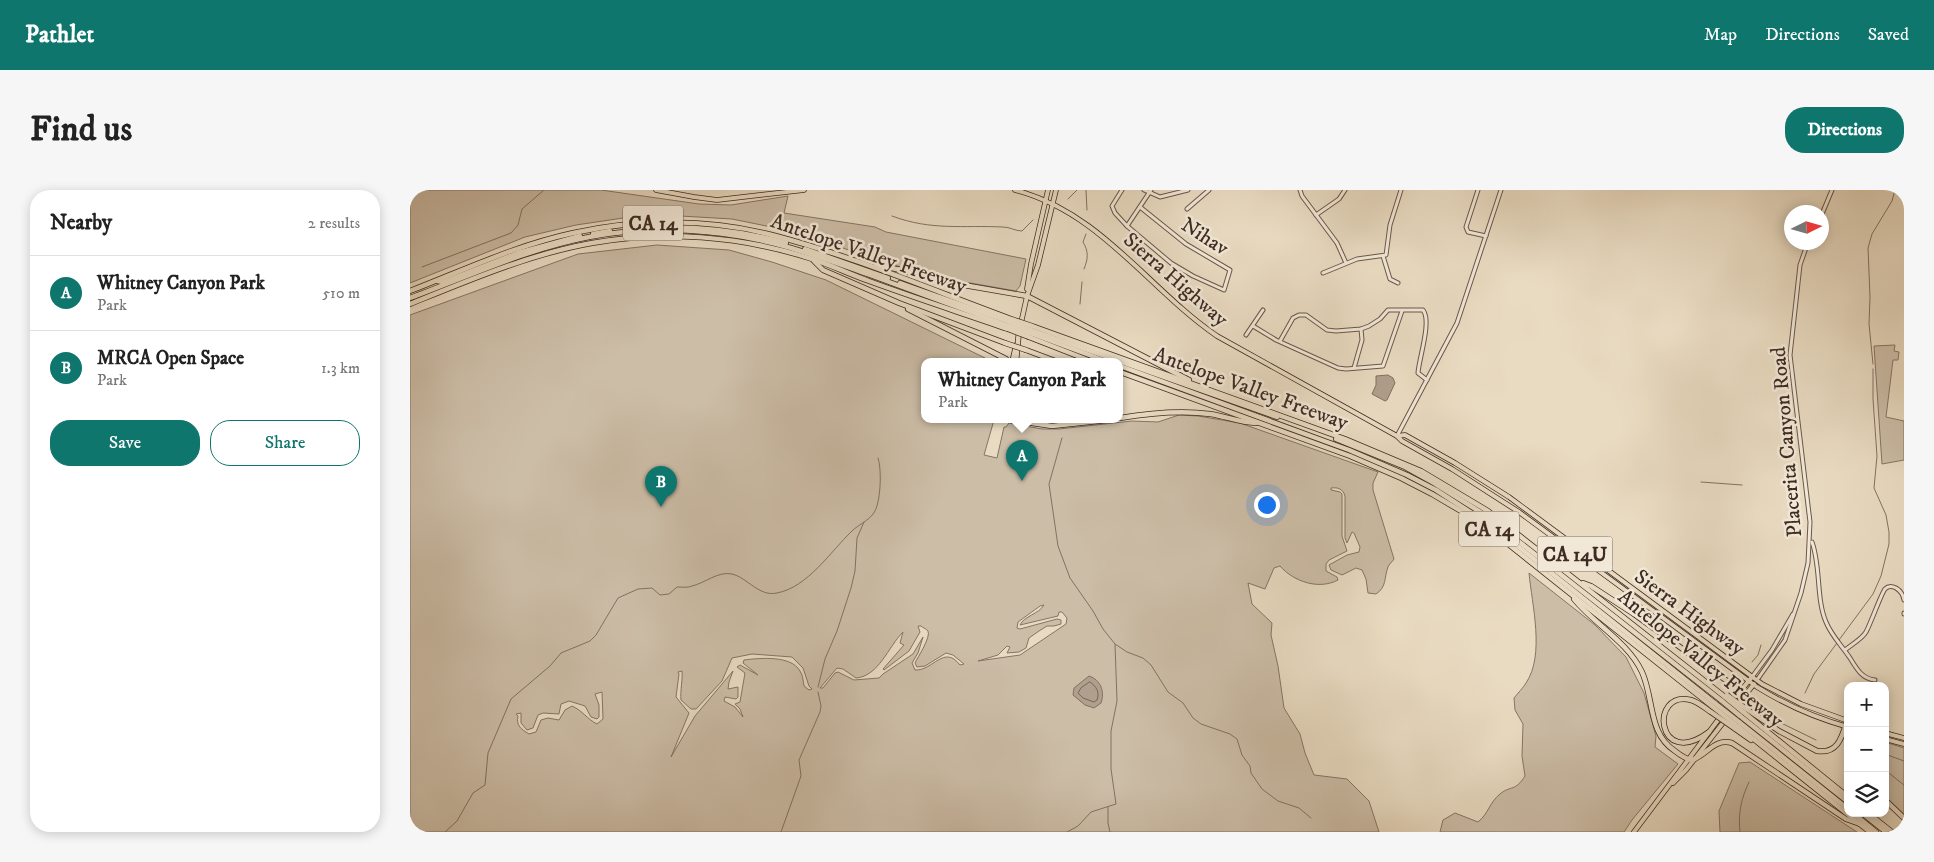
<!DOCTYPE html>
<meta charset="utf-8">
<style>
:root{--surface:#fff;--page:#f6f6f6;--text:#222;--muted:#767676;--line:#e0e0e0;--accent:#0f766e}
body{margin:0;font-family:"IM FELL DW Pica",serif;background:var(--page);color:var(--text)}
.controls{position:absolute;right:15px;bottom:15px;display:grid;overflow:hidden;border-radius:10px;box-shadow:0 2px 12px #0003}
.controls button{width:45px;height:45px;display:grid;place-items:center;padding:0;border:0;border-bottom:1px solid var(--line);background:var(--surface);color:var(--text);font:25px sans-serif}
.compass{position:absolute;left:1374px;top:15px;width:45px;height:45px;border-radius:50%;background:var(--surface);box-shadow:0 2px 12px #0003;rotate:85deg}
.you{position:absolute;left:856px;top:314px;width:18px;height:18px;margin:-12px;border:4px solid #fff;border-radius:50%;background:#1a73e8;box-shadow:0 0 0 8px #1a73e833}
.badge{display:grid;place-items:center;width:32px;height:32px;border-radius:50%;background:var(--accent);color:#fff;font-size:16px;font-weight:700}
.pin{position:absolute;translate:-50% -41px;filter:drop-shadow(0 1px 2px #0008)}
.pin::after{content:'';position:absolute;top:26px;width:18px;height:15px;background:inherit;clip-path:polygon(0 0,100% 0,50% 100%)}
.popup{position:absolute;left:511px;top:168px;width:202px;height:65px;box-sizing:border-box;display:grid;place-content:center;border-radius:10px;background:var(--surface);filter:drop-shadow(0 1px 4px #0005);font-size:16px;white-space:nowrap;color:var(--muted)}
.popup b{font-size:19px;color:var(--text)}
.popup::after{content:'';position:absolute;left:50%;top:100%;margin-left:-10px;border:10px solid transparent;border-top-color:var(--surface)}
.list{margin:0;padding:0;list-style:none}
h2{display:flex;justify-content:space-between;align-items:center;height:65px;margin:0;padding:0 20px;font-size:21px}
h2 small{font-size:16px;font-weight:400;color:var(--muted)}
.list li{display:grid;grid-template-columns:32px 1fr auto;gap:15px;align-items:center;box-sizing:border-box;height:75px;padding:0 20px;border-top:1px solid var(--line)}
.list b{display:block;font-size:19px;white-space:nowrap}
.list p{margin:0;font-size:16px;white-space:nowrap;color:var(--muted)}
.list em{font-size:16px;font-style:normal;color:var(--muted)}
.actions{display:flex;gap:10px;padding:15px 20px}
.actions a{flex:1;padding:11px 0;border:1px solid var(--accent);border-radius:20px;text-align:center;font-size:18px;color:var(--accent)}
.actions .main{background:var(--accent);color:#fff}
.icon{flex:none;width:28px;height:28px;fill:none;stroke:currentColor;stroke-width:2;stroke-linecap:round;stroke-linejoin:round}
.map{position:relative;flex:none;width:1494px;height:642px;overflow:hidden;border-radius:20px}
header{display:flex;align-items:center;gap:30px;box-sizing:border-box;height:70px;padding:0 25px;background:var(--accent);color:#fff}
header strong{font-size:24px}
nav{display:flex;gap:28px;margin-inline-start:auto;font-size:18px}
.intro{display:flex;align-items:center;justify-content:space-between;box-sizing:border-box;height:120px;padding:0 30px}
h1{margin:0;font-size:35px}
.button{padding:12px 22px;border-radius:20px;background:var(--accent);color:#fff;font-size:18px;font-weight:700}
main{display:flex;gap:30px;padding:0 30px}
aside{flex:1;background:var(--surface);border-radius:20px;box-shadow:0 2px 12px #0003}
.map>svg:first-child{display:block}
.green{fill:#ccbda7;stroke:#867465;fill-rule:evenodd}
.water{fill:#af9f8c;stroke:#827162}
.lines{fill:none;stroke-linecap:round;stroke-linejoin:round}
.shore{stroke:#776558;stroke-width:1}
.stream{stroke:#827162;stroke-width:1}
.minor-casing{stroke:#6a574b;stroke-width:5}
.major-casing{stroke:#3f2b23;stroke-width:5.5}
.highway-casing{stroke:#3f2b23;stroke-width:6}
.minor{stroke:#f1e8d7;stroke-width:3}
.major{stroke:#e9dbc2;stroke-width:4}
.highway{stroke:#e9dbc2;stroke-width:4.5}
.highway-bridge-casing{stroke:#3f2b23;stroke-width:6;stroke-linecap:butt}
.highway-bridge{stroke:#e9dbc2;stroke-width:4.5}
.labels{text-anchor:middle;stroke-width:5;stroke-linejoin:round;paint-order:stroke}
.shield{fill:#f1e8d7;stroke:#746459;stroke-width:1}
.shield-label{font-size:20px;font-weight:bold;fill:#3f2b23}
.street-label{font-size:21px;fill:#3f2b23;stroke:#f1e8d7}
</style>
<header>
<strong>Pathlet</strong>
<nav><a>Map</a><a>Directions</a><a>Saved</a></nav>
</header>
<div class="intro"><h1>Find us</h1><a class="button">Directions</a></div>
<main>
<aside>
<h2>Nearby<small>2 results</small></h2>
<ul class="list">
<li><span class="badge">A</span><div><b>Whitney Canyon Park</b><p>Park</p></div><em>510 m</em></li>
<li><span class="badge">B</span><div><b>MRCA Open Space</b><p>Park</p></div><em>1.3 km</em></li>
</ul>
<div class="actions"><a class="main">Save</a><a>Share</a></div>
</aside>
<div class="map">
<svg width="1494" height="642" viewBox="0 0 1494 642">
<rect width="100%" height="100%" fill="#e9dbc2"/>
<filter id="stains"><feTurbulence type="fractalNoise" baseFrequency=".004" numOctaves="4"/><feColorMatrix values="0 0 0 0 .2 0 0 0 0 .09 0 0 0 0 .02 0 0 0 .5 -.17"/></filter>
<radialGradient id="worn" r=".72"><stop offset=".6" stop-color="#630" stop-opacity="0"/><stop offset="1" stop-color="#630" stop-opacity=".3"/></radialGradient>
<g class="green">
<path d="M0,0H191L289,14L321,15L378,6L374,23L465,37L476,42L616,69L610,96L606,101L515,85L381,41L322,29L270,26L220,27L166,35L115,47L0,93Z"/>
<path d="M247,55L319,60L362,72L416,90L579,170L580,172H514V230H584L574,265L587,268L594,237H596L599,233L632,239H649L722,231L748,232L769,225L788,226L830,233L968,282L963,293V300L984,369C982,372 979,374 978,377C974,387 977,397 966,404L958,403L956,389L952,380L946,378L932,385L921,380L919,375L937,365L949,362L950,357L944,343L942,342L937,353L935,348V306C933,299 928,297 921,298V300L930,302L932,304V346L937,361L919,370L916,374V381L927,387L928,390C909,400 884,392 870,376L864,378L855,399L838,393L842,414L862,433L861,445L868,476L874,518L890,544L895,563L904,585L937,589L959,611L969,642H0V125L168,64ZM634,415C629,424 614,426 610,435L648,426L649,422H652L657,428L656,434L610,465L568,471L588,465L597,456L600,457L597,463L609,462L616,458L619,448L629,441L637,436H644L651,434V430L647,429L610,439L607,438L608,432L630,416ZM508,436H511C513,438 517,439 518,441C521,447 508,467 505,473L507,477L515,476L536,463L543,465L554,474L550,475C534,454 523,481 505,480L502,473L508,463L513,447L503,464L473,484L469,488L444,490L428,482L425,483L413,498H410L427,478L433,479L446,488C469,486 478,457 493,442L490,453L494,455L473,479L474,480L499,461L510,442ZM342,464L382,467L393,478L399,496L402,499L399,500L394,496C393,491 393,485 390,481C381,465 350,468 334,470L333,473L348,485L330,475L327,477L335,483L330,512L325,514L330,519L333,527L325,517L314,511L315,507L326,509L328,507V497L318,499L319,492L323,481L285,526L261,567L279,523L266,507L269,484L268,482L272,481C273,488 270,501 271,510L281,519H286L312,491L322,468ZM192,502L193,529L187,534C177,529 173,521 162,516L155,520L149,530L138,528L131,530L126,542L119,544C111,539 106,536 108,526L106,524L111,523V533L117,540L123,538L128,525L133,523L149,524L151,514L159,511L175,516L181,527L187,529L189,527V515L185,504Z"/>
<path d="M1485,155L1484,161L1489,162L1488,170H1483L1476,227L1494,231V270L1472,274L1464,156Z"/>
<path d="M1119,383L1185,435L1216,467L1234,503L1246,546L1245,557L1268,574L1222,630L1214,642H1030L1033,630L1045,623L1068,632C1079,623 1079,613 1090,604C1101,595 1105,602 1115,586L1112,566L1113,534L1105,520L1104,508C1108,503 1113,498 1116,493C1135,465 1122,415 1119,383Z"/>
<path d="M1475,552L1494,558V625L1475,607Z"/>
<path d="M1340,572L1447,642H1310L1309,621L1329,573Z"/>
</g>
<g class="water">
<path d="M978,185L983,188L985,193L977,210L975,211L962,204L966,195V186Z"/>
<path d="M679,486C691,490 695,502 691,513L684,518L675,515L663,505L664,498Z"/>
</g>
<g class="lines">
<path class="shore" d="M680,492C686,496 690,502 687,510L684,512L673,508L668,503L671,498Z"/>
<g class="stream">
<path d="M676,0L677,20"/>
<path d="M658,9L667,0"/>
<path d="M482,26C522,41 553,35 593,37C600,37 605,41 612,41L623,30"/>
<path d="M12,77L101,43L108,35L112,19L134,0"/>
<path d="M674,79C678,69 679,62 673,52L676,44"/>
<path d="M670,114L672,92"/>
<path d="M1463,174L1459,134L1460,107L1458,58L1462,44L1482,11L1485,0"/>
<path d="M652,248L639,294L648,356L660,388L683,421L693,439L705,454L707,511L701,541V579L706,614L681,622L668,636L657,642"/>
<path d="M1291,292L1332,295"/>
<path d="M1429,450L1463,404L1471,386L1479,354V342L1476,325L1464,298L1467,266L1463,209V179"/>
<path d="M705,454L717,462L733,468L741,475L758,502L773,513L783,528L791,534L820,544L827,549L832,565L840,576L841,583L852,599L868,611L889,618L901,628"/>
<path d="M1342,472L1348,465L1351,455"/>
<path d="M408,497L415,469L427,441L441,398L445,381L447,348L454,332"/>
<path d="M1395,503L1404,484L1427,453"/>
<path d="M1340,512L1365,530L1406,550"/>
<path d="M1475,564L1494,571"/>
<path d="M1475,580L1494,595"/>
<path d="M698,617V633L700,642"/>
<path d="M35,642L47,631L63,603L75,595L78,563L101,509L140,476L151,463L180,451L186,445L208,408L228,399L242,398L250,405L259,404L267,397C272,397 278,398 282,396C295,393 308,381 322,384C338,388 349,407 367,403C398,397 420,362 442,341C448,335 458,331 463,324C471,315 472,279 468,268"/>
<path d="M371,642L391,586L389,570L410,522L411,516L408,502"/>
<path d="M1330,642C1328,623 1331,609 1339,592"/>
</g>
<defs>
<g id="minor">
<path d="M712,0L702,16L705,23L717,36L761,73L783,86L814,100L820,80L776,54L730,17"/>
<path d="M734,0L750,7L778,0"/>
<path d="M890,0L892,6L927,53L936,73"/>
<path d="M1068,0L1056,37L1058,42L1076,46"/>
<path d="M777,19L799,0"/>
<path d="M1412,24L1422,0"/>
<path d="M906,25L929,9L935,0"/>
<path d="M717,36L741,0"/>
<path d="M973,66L980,89L988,93"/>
<path d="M913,83L947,69L976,65L980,35L991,0"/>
<path d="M843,136L866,150L928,178L936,179L973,176L992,121"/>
<path d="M836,145L853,120"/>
<path d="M870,151L883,128L889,125H896L917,140L926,141L951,139L959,136L970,129L978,120H1013C1022,131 1009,168 1008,183L1017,190"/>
<path d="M944,178L952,150L951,139"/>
<path d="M987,246L1047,133L1091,0"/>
<path d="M1402,352C1411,377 1406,409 1416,432C1421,445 1432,456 1440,468C1446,478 1452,489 1465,490"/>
<path d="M1494,423V424"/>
<path d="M1435,460C1441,455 1452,449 1456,442C1460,435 1472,402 1475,399C1478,396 1482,396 1486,398C1491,401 1493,404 1494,410"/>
<path d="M1342,487L1362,460L1383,424"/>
<path d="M1347,490L1375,450L1391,403L1398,373L1400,332L1380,165L1390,75L1398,52"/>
</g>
<g id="major">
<path d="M246,0L284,7L307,10L394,0"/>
<path d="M605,0C692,23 737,98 807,146L987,246L992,251L1042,279L1109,322L1347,497C1376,515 1405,528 1438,537"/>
<path d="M617,99L621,74L638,0"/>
<path d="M611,133L617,106L628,75L646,0"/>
<path d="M602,172L606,155"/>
<path d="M987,246L995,245L1045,273L1099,307L1352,494L1391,514L1438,531"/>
<path d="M1323,510L1342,487"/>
<path d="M1328,514L1344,494"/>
<path d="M1475,543L1494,548"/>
<path d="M1475,549L1494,554"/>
<path d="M1263,593L1276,580L1316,529"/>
<path d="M1224,642L1311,526"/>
</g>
<g id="highway">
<path d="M220,39C272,35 326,39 376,53"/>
<path d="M183,44L200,41"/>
<path d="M395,59L478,88"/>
<path d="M404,71L413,80L489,113L595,153"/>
<path d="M465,77H478L542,93L617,106L779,190"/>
<path d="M27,91L33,92L108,63L170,46"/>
<path d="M490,93L600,132"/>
<path d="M0,101C54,80 107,55 163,43C228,29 298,28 362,45C443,66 522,100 601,129"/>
<path d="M0,108C59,86 117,59 179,47C242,35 312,39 374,56C403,64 432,75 460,85C507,102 553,119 599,136"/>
<path d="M0,114C59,90 120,64 182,53C254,40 330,46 399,68C419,74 439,84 459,91C505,108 552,123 598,139"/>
<path d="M498,119L596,169L599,172"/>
<path d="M622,136L935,249L1011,281L1078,321L1315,507"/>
<path d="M621,140L867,227"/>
<path d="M620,143L698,172"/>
<path d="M619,147L683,172"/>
<path d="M616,160L648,172"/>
<path d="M606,172L609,141"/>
<path d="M710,176L939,260L997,285L1026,300L1085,338L1306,514"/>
<path d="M710,182L940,266L991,288L1022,304L1073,334L1303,517"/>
<path d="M710,228C740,223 769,220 800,224C815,226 831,233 846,233"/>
<path d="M601,230L642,236L698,230"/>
<path d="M926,249L995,277L1024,293L1075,325L1312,511"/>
<path d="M1173,393L1181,396L1224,424L1331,501"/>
<path d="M1164,409C1184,434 1218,452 1232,482C1244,508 1238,544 1265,561C1270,565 1275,569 1282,570C1297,565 1304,548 1322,553L1436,629L1450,634"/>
<path d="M1335,518L1369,541L1407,561C1428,564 1432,547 1437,531"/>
<path d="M1332,521L1438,607"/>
<path d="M1329,525L1438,612"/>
<path d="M1329,532L1438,619"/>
<path d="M1326,535L1460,642"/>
<path d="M1324,538L1341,550"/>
<path d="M1299,542C1246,581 1239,499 1281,510C1288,512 1295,518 1301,522"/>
<path d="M1438,551V561"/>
<path d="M1475,610L1494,628"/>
<path d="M1443,623L1466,642"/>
<path d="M1452,623L1476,642"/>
<path d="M1458,623L1482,642"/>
</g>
</defs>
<use href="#minor" class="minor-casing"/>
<use href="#major" class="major-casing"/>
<use href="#highway" class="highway-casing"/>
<use href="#minor" class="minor"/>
<use href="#major" class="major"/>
<use href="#highway" class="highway"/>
<defs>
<g id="highway-bridge">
<path d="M601,129L622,136"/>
<path d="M600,132L621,140"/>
<path d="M599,136L620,143"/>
<path d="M598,139L619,147"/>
<path d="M595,153L616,160"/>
<path d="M1317,505L1335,518"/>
<path d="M1315,507L1332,521"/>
<path d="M1312,511L1329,525"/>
<path d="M1306,514L1329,532"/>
<path d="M1303,517L1326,535"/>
<path d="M1301,522L1324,538"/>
</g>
</defs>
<use href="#highway-bridge" class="highway-bridge-casing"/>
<use href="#highway-bridge" class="highway-bridge"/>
</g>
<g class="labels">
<g class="shield">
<rect x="213" y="15.5" width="60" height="35" rx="4"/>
<rect x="1049" y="321.5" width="60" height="35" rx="4"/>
<rect x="1127.5" y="346.5" width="75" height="35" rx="4"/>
</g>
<g class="shield-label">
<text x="243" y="40">CA 14</text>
<text x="1079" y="346">CA 14</text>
<text x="1165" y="371">CA 14U</text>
</g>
<g class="street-label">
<text transform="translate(795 46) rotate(33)" y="7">Nihav</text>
<text transform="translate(459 63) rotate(19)" y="7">Antelope Valley Freeway</text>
<text transform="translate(766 89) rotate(41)" y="7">Sierra Highway</text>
<text transform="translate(841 198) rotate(20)" y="7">Antelope Valley Freeway</text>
<text transform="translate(1376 252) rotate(-95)" y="7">Placerita Canyon Road</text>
<text transform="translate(1280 422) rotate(36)" y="7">Sierra Highway</text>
<text transform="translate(1291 468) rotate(39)" y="7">Antelope Valley Freeway</text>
</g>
</g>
<rect width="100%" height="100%" filter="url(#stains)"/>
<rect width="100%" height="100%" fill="url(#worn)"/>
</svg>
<div class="controls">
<button>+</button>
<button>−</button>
<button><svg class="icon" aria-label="layers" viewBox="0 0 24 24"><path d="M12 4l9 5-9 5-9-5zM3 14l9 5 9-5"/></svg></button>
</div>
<svg class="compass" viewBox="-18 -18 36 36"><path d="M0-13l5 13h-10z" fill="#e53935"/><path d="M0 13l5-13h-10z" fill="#767676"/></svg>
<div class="you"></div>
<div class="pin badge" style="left:612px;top:291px">A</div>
<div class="popup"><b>Whitney Canyon Park</b>Park</div>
<div class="pin badge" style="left:251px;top:317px">B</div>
</div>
</main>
